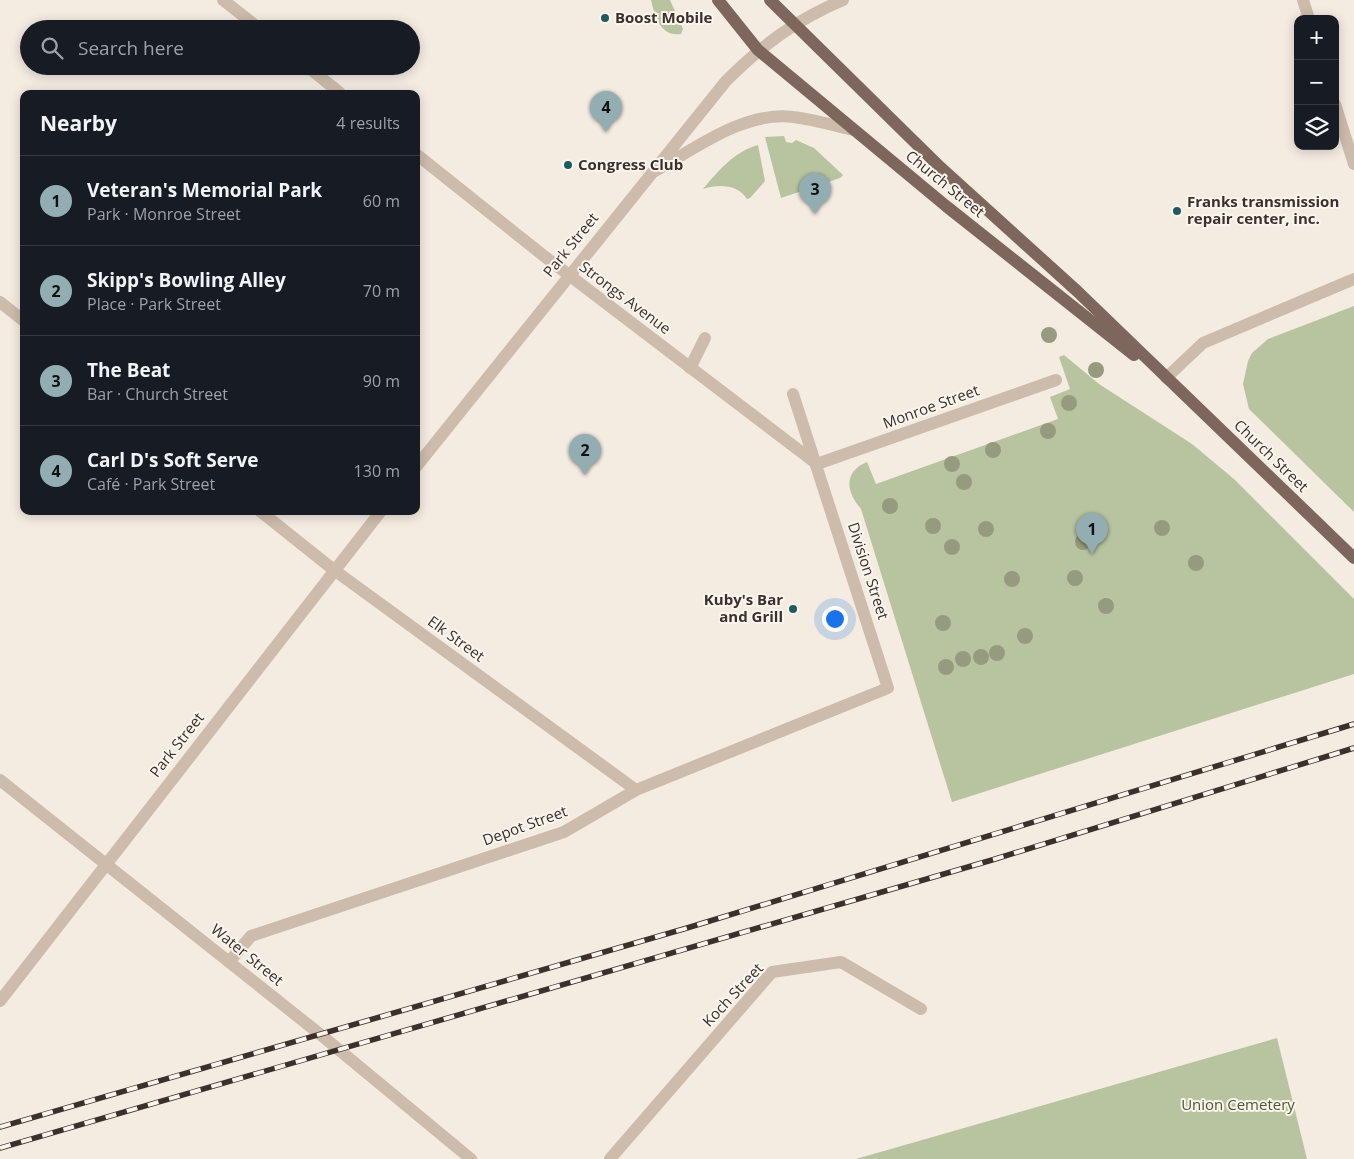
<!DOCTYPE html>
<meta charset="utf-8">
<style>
:root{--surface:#171b24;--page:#20242c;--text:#f1f3f6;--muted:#9ea1a6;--line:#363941;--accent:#92aeb2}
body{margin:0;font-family:"Open Sans",sans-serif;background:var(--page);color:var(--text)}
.controls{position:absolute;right:15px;top:15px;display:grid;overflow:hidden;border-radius:10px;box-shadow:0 2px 12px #0003}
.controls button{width:45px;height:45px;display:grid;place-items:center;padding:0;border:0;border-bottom:1px solid var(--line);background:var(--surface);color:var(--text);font:25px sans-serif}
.you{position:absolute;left:834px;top:618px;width:18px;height:18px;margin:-12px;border:4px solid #fff;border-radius:50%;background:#1a73e8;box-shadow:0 0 0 8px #1a73e833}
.badge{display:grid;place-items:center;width:32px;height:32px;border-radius:50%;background:var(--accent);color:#111;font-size:16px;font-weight:700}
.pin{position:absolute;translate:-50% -41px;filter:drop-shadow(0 1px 2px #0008)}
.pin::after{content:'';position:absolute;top:26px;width:18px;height:15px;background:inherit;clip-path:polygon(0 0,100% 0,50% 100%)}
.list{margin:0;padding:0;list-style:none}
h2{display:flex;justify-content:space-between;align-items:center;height:65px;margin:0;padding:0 20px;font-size:21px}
h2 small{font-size:16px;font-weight:400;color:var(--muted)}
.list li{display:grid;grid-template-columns:32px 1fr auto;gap:15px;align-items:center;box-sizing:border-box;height:90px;padding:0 20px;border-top:1px solid var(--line)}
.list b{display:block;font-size:19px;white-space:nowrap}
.list p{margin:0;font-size:16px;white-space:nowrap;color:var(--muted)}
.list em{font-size:16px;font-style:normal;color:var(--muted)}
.icon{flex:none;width:28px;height:28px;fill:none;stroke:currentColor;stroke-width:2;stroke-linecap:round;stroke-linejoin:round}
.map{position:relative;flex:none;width:1354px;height:1159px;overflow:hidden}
.search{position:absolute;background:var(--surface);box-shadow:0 2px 12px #0003;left:20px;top:20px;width:400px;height:55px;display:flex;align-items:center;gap:12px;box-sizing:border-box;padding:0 18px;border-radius:28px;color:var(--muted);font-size:19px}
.panel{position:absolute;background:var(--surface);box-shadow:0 2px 12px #0003;left:20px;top:90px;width:400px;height:425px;border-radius:10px}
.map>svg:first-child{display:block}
.green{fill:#b8c4a0}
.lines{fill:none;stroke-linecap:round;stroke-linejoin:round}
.minor{stroke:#cdbbac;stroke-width:12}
.major{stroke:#7d675c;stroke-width:12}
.rail-casing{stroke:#3b302b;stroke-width:5.5}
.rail{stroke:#fbf5ee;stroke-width:4;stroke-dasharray:11;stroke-linecap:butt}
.tree{fill:#969b7f}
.poi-dot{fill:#1f5a5e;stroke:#fbf5ee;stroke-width:2}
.labels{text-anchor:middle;stroke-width:4;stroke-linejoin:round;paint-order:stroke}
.poi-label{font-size:15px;font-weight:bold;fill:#3b302b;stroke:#fbf5ee;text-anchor:start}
.street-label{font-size:15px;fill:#3b302b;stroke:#fbf5ee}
.park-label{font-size:15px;fill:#4a5a2e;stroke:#fbf5ee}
</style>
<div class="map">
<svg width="1354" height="1159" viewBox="0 0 1354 1159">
<rect width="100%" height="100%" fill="#f4ebe1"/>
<g class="green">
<path d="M651,0H670L683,29L681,34C660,37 655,16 651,0Z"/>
<path d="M784,136L786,142L792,143L796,140L814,148L843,175L840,178L781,198L765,137Z"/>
<path d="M758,145L765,181L750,198L747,199C738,184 718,184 703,189C718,171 735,151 758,145Z"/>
<path d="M1354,306V512L1249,409L1243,384L1248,361L1252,353L1268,339Z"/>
<path d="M1064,355L1099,384L1192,444L1234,479L1354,599V674L952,802L861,509C846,492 843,472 867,462L876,484L1058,419L1050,397L1070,389L1059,357Z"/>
<path d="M1277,1038L1307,1159H856Z"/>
</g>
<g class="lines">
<g class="minor">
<path d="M223,0L260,29"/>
<path d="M1303,0L1309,19"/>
<path d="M307,66L341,94"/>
<path d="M1335,104L1354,164"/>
<path d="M416,154L544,256L817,464"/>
<path d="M655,171C696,148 744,111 793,117C813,119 834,126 854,130"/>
<path d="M0,302L24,321"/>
<path d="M690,368L705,338"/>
<path d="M1166,378L1203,343L1354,279"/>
<path d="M817,464L1056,380"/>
<path d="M416,467L726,81C762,45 796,20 843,0"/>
<path d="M260,511L334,570L636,790"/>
<path d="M0,780L321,1035L471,1159"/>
<path d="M229,962L251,936L564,832L636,790L888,688L793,394"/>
<path d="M0,1001L381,511"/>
<path d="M610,1159L772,972L841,962L921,1009"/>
</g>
<g class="major">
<path d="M718,0L758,50L946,206L1134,355"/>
<path d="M770,0L940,167L1077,291L1354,558"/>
</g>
<defs>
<g id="rail">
<path d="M0,1127L687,928L1354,724"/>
<path d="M0,1148L992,860L1354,748"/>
</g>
</defs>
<use href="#rail" class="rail-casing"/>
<use href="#rail" class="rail"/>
</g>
<g class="tree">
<circle cx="1049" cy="335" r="8"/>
<circle cx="1096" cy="370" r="8"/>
<circle cx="1069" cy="403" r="8"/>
<circle cx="1048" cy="431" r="8"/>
<circle cx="993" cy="450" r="8"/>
<circle cx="952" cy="464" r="8"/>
<circle cx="964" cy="482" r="8"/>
<circle cx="890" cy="506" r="8"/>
<circle cx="933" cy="526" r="8"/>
<circle cx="1162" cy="528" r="8"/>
<circle cx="986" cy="529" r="8"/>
<circle cx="1083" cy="542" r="8"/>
<circle cx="952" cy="547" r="8"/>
<circle cx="1196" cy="563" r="8"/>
<circle cx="1075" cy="578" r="8"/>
<circle cx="1012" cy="579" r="8"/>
<circle cx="1106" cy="606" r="8"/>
<circle cx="943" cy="623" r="8"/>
<circle cx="1025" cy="636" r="8"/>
<circle cx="997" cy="653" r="8"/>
<circle cx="981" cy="657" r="8"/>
<circle cx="963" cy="659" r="8"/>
<circle cx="946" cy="667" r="8"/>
</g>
<g class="poi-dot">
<circle cx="605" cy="18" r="5"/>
<circle cx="568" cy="165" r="5"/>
<circle cx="1177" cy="211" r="5"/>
<circle cx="793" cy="609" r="5"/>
</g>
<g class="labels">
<g class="poi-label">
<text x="615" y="23">Boost Mobile</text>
<text x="578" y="170">Congress Club</text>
<text x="1187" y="207">Franks transmission<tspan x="1187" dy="17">repair center, inc.</tspan></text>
<text x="783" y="605" text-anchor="end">Kuby's Bar<tspan x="783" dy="17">and Grill</tspan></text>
</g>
<g class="street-label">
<text transform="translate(945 184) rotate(39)" y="5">Church Street</text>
<text transform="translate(571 245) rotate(-51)" y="5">Park Street</text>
<text transform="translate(625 298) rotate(37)" y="5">Strongs Avenue</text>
<text transform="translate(931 407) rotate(-20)" y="5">Monroe Street</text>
<text transform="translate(1271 456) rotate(44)" y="5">Church Street</text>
<text transform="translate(868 571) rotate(72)" y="5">Division Street</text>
<text transform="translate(456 639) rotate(36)" y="5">Elk Street</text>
<text transform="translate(177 745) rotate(-52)" y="5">Park Street</text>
<text transform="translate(525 826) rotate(-20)" y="5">Depot Street</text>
<text transform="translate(247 955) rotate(39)" y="5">Water Street</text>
<text transform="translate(733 995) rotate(-47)" y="5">Koch Street</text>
</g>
<g class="park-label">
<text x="1238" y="1110">Union Cemetery</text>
</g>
</g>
</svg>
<div class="controls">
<button>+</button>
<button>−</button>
<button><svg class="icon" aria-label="layers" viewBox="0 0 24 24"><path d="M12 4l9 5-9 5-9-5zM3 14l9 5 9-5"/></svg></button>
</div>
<div class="you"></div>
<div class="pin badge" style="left:1092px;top:554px">1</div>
<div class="pin badge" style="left:585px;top:475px">2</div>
<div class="pin badge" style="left:815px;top:214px">3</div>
<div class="pin badge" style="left:606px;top:132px">4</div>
<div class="search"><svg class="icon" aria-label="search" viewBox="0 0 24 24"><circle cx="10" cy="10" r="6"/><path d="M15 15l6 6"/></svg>Search here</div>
<section class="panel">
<h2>Nearby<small>4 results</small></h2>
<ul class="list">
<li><span class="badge">1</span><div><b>Veteran's Memorial Park</b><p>Park · Monroe Street</p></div><em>60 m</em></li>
<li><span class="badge">2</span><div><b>Skipp's Bowling Alley</b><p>Place · Park Street</p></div><em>70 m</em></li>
<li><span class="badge">3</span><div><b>The Beat</b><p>Bar · Church Street</p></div><em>90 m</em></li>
<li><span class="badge">4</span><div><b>Carl D's Soft Serve</b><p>Café · Park Street</p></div><em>130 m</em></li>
</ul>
</section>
</div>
